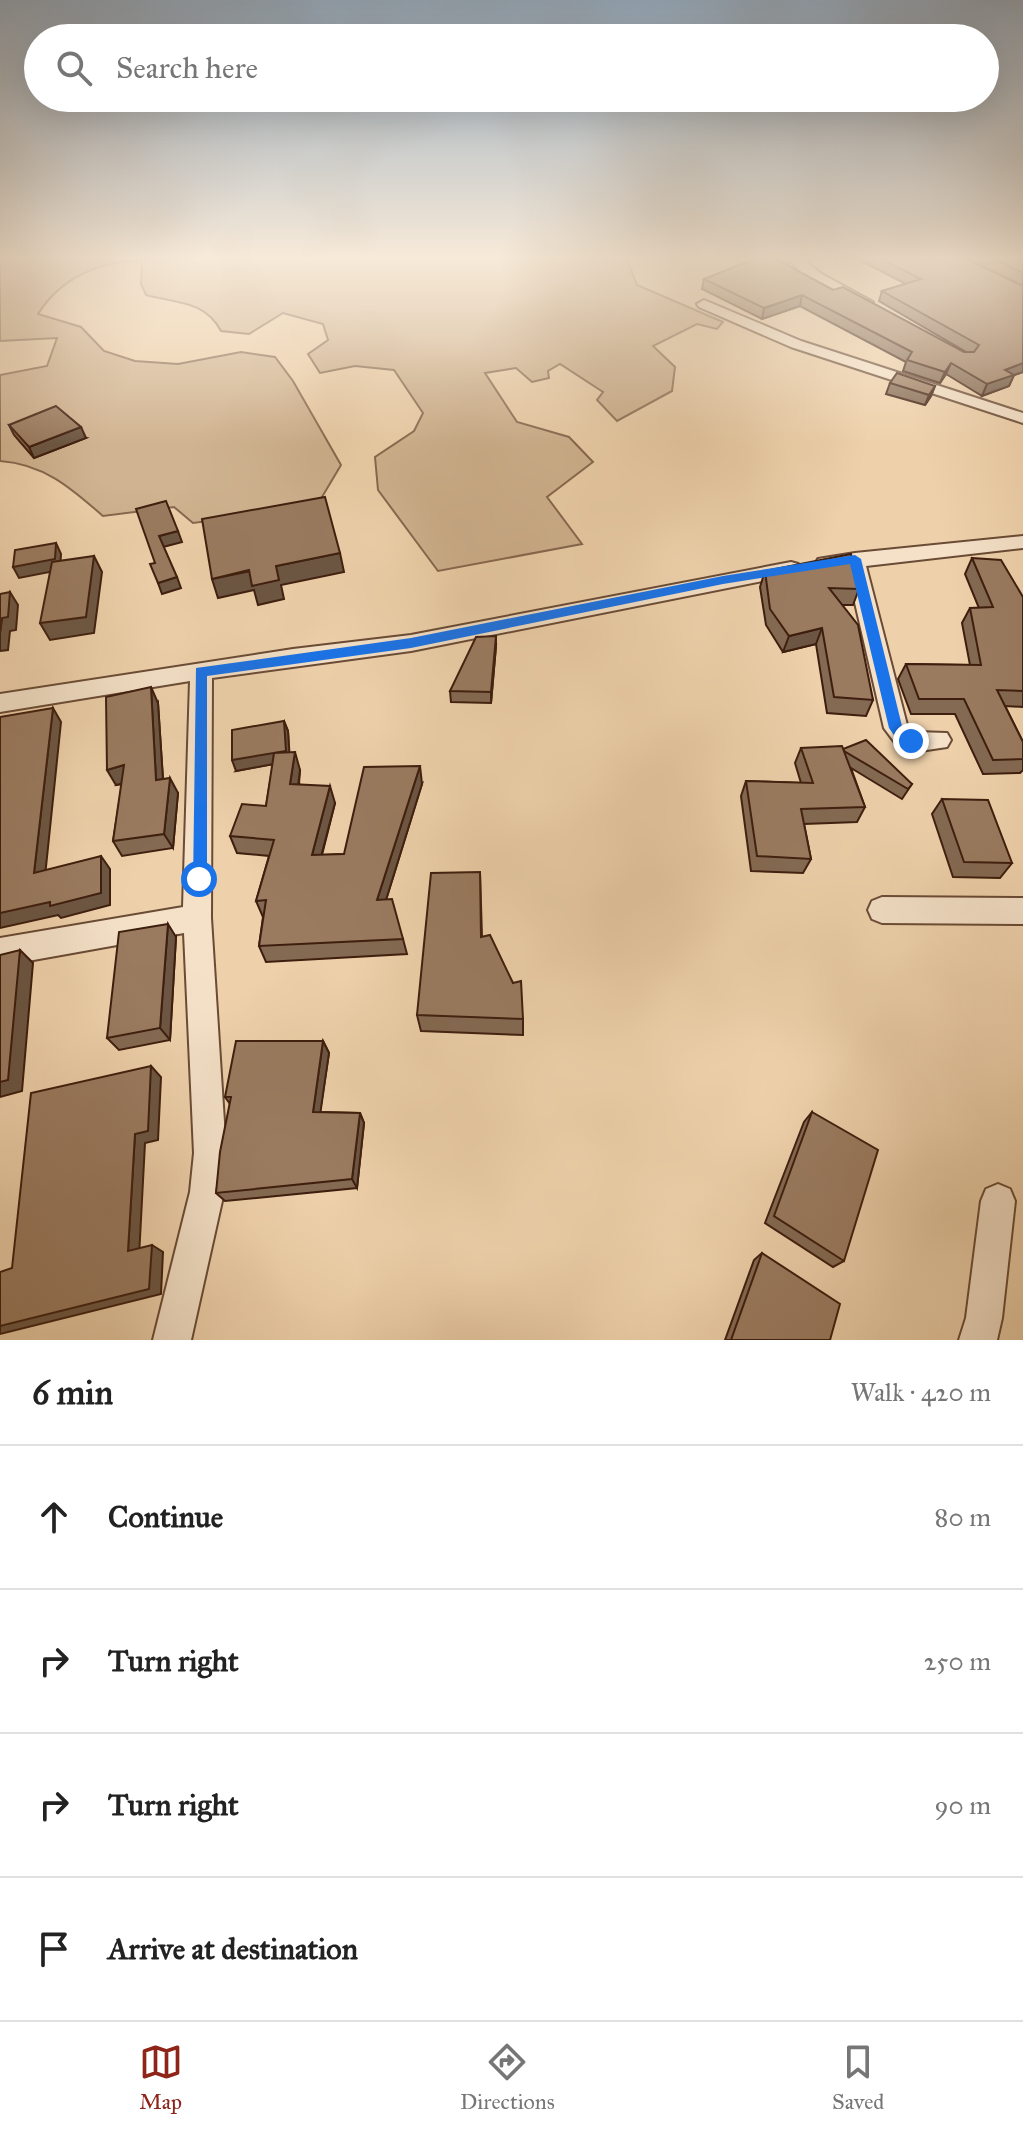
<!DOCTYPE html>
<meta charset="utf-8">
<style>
:root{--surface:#fff;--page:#f2f2f2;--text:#222;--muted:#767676;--line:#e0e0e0;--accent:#8f2418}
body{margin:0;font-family:"IM FELL Great Primer",serif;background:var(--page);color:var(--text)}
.stop{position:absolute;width:24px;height:24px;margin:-18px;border:6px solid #1a73e8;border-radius:50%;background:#fff}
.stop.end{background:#1a73e8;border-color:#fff;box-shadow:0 2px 8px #0008}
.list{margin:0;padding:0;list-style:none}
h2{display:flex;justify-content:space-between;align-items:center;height:104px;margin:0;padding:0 32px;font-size:34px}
h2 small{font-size:26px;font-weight:400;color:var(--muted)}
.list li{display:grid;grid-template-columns:52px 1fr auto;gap:24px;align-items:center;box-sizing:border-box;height:144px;padding:0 32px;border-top:2px solid var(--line)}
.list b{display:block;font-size:30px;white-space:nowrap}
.list em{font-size:26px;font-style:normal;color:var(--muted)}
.icon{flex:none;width:44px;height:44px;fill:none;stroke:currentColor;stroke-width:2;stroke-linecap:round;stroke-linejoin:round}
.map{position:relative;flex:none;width:1023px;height:1340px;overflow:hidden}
.search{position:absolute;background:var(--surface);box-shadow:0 8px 32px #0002;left:24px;right:24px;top:24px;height:88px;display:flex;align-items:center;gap:20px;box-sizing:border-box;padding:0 28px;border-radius:44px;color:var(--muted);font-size:30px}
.sheet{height:680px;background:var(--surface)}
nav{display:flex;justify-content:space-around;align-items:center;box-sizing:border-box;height:112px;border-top:2px solid var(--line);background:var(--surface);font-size:22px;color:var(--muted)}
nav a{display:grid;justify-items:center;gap:4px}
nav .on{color:var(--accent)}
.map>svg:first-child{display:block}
.green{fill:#d0b390;stroke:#87684f;stroke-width:2}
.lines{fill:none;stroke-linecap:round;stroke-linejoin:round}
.minor-casing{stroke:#6a4b35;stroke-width:4}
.minor{fill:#f4e1c8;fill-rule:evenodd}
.wall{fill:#846a53;stroke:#3e1e0e;stroke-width:2}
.shaded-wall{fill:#6c5643;stroke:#3e1e0e;stroke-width:2}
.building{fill:#9a7b60;stroke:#3e1e0e;stroke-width:2}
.route{fill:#1a73e8}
</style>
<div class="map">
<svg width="1023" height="1340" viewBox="0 0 1023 1340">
<rect width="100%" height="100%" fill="#eed1ab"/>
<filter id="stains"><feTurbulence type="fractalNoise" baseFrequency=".0025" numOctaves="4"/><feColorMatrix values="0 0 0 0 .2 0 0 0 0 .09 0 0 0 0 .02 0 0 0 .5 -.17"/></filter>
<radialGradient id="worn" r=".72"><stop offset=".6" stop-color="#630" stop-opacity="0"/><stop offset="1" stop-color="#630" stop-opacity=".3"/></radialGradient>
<path class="green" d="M0,257H626L637,285L723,322L717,329L697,324L653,346L675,367L672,391L617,421L597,400L603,392L560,364L548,371L549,378L532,382L516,368L485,373L517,422L569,437L593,462L547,497L582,544L438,571L378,490L375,457L414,431L423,413L394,370L355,366L320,373L308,354L328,340L323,324L283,313L249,334L221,331C205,301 177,303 146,295L141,284L142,262C100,259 60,279 38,314L81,327L104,351L135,361L178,364L241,352L275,357L293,381L341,465L316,507L193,523L174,507L103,516C71,488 44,464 0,461V375L47,366L57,338L0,341Z"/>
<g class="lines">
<defs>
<g id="minor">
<path d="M788,257H801L820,273L873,302L861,305C836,292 804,282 788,257Z"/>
<path d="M704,300L801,341L1023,413V423L791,347L699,307L697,304Z"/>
<path d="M1023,536V548L866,566L907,725L915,732L947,733L951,740L947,747L920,751L896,744L884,728L847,568L825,570L815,564L818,559L855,553Z"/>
<path d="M791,562L798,564L801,569L798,574L411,651L212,678L211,918L226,1153L224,1192L191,1340H153L190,1192L194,1153L184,933L0,966V938L183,907L190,681L0,712V694L293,649L411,635Z"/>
<path d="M882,897L1023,898V924L882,923L872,919L868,910L872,901Z"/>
<path d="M998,1184L1010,1189L1015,1201L1002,1318L997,1340H959L966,1318L981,1201L986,1189Z"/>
</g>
</defs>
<use href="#minor" class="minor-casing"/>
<use href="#minor" class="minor"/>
</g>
<g class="wall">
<path d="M760,257H790L788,266L833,290L964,352H966L879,301L882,291L906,284L854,257H962L1023,286V372L1014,375L1009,386L982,396L946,374L940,383L903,371L906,362L800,306L762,319L702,289L704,279Z"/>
<path d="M964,257H1023V286Z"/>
<path d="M890,383L935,386L931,396L925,405L886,394Z"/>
<path d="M9,425L86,438L34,458L14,435Z"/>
<path d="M972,558L1023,597V707L1005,706L1023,742V770L1020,773L983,774L955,714H911L898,679L906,664L970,665L962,623L970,608H979L965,574Z"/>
<path d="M765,571L859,589L853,605H842L873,700L866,716L827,713L816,644L783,652L766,625L760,587Z"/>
<path d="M496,646L491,703L451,702L450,691Z"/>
<path d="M158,703L163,779L178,793L173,848L122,856L113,841L122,784L116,785Z"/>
<path d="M284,721L288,731L289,753L300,770L299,784L335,803L322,855L344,854L422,784L386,900L403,939L407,954L266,962L259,946L263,917L256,901L269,856L237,853L230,836L266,806L273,764L236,771Z"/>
<path d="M801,748L843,749L912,784L902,799L851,768L865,807L857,822L804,824L811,859L803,873L751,871L741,796L746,781L801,783L795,763Z"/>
<path d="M942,799L1012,863L1000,878L953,877L932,814Z"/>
<path d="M480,872L482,937L523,1019V1035L421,1031L417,1015Z"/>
<path d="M176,937L170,1040L119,1050L107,1038Z"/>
<path d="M323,1041L329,1053L320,1112L360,1113L364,1123L357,1188L225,1201L216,1193L230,1104L225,1097Z"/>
<path d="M812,1112L844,1261L833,1267L765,1223L804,1122Z"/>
<path d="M762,1253L830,1340H725L754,1260Z"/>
</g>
<g class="shaded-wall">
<path d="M802,295L800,306L762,319L764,308Z"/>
<path d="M951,363L946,374L940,383L945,372Z"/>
<path d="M1023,363V372L1014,375L1009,386L982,396L987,384L1005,370Z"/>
<path d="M935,386L931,396L925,405L929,395Z"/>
<path d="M81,427L86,438L34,458L29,447Z"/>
<path d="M178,531L182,542L163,547L159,536Z"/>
<path d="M56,543L61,554L60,570L19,578L13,567Z"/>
<path d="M340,553L344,572L281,585L284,599L258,605L254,590L218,598L212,579Z"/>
<path d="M94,556L102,572L94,633L50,640L40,623Z"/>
<path d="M177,577L181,588L162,594L158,583Z"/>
<path d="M10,592L18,605L16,630L10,631L8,650L0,651V633L2,618Z"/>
<path d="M822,628L816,644L783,652L789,636Z"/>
<path d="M496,636V646L491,703V692Z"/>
<path d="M151,687L158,703L164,795L156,780Z"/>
<path d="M53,708L61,722L44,886L34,873Z"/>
<path d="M284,721L288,731L290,761L236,771L232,760Z"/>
<path d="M295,752L300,770L296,802L290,784Z"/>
<path d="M124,765L133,781L116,785L107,770Z"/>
<path d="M420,766L422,784L381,916L377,900Z"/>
<path d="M170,778L178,793L173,848L164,834Z"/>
<path d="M330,786L335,803L317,872L312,855Z"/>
<path d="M101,856L110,869V905L61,918L58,915L0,928V913Z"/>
<path d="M168,924L176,937L170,1040L160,1028Z"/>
<path d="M20,950L33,963L22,1091L0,1097V1082Z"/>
<path d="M323,1041L329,1053L319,1122L313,1112Z"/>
<path d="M151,1066L161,1077L158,1140L145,1143L139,1257L128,1251L135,1134Z"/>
<path d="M360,1113L364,1123L357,1188L352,1179Z"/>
<path d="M152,1245L163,1252L161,1294L0,1334V1326Z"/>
</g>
<g class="building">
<path d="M760,257H772L833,290L843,287L964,352H974L979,345L882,291L921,279L877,257H962L1023,286V363L1005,370L1014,375L987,384L951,363L945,372L907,360L912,352L802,295L764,308L704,279Z"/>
<path d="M990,257H1023V273Z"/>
<path d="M897,373L935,386L929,395L890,383Z"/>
<path d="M56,406L81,427L29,447L9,425Z"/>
<path d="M325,497L340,553L276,566L279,580L252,586L249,570L212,579L202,519Z"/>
<path d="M166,501L178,531L159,536L177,577L158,583L150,564L155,563L136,509Z"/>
<path d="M56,543L55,559L13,567L15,550Z"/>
<path d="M851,554L859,589L829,588L858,625L873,700L834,697L822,628L789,636L770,609L765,571Z"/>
<path d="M94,556L86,617L40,623L52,562Z"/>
<path d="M972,558L1001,560L1023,597V691L997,690L1023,742V759L993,760L964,699H919L906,664L981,665L970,608L993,607Z"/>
<path d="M10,592L8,617L2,618L0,633V594Z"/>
<path d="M496,636L491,692L450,691L476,637Z"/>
<path d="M151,687L156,780L170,778L164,834L113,841L124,765L107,770L106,697Z"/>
<path d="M53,708L34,873L101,856V893L50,906V902L0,913V717Z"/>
<path d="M284,721L286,751L232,760V730Z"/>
<path d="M866,740L912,784L908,789L844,751L843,749Z"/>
<path d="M842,746L865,807L801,809L811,859L757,856L746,781L813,783L801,748Z"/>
<path d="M295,752L290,784L330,786L312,855L344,854L364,767L420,766L377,900L392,899L403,939L259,946L266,900L256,901L274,840L230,836L242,804L266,806L274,753Z"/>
<path d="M942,799L988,800L1012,863L964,862Z"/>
<path d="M480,872L481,937L490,935L513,983L521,981L523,1019L417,1015L431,873Z"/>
<path d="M168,924L160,1028L107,1038L119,932Z"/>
<path d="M20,950L8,1080L0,1082V955Z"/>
<path d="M236,1041H323L313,1112L360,1113L352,1179L216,1193L220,1152L231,1097H225Z"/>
<path d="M151,1066L148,1131L135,1134L128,1251L152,1245L149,1289L0,1326V1272L12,1268L31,1093Z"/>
<path d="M812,1112L878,1150L844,1261L774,1216Z"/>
<path d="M762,1253L840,1304L830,1340H731Z"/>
</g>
<linearGradient id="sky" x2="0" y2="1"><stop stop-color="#92a7ba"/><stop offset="0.58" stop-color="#f7ead9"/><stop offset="1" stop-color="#f7ead9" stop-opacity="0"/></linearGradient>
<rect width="1023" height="445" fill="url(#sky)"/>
<path class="route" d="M855,555L861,559L902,726L916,737V745L911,747L898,741L889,728L850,564L723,584L411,648L207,676V879L204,884H193L196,668L411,638L723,576Z"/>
<rect width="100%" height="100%" filter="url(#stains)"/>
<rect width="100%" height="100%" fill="url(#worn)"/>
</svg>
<div class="stop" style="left:199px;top:879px"></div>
<div class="stop end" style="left:911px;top:741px"></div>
<div class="search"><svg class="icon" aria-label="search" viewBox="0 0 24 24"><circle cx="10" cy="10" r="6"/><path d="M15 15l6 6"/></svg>Search here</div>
</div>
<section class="sheet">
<h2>6 min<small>Walk · 420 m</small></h2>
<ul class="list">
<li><svg class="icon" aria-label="ahead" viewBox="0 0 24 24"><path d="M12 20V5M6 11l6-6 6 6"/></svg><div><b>Continue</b></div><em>80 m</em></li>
<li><svg class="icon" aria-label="right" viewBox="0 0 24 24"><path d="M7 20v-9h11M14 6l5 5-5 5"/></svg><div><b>Turn right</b></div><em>250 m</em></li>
<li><svg class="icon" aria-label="right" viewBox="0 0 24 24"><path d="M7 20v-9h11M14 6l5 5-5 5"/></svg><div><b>Turn right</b></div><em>90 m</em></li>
<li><svg class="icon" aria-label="arrive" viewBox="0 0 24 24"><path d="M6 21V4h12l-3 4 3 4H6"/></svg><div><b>Arrive at destination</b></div></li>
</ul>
</section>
<nav>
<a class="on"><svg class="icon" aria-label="map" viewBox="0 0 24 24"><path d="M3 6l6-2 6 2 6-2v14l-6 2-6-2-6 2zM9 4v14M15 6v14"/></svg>Map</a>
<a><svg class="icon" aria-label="directions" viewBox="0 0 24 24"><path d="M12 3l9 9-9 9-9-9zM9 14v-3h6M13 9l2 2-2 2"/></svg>Directions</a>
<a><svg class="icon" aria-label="saved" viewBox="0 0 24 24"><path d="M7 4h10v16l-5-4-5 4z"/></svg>Saved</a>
</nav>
